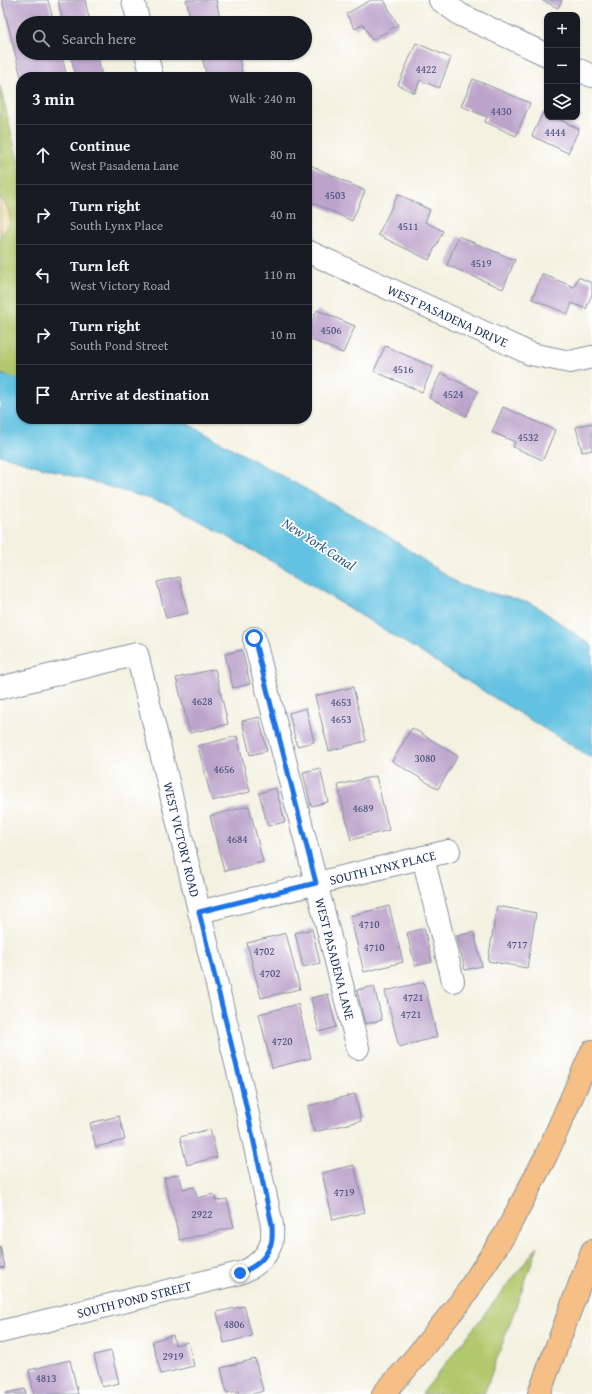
<!DOCTYPE html>
<meta charset="utf-8">
<style>
:root{--surface:#171b24;--page:#242831;--text:#f1f3f6;--muted:#9ea1a6;--line:#363941}
body{margin:0;font-family:"Gentium Book Plus",serif;background:var(--page);color:var(--text)}
.controls{position:absolute;right:12px;top:12px;display:grid;overflow:hidden;border-radius:8px;box-shadow:0 1px 3px #0004}
.controls button{width:36px;height:36px;display:grid;place-items:center;padding:0;border:0;border-bottom:1px solid var(--line);background:var(--surface);color:var(--text);font:20px sans-serif}
.stop{position:absolute;width:12px;height:12px;margin:-9px;border:3px solid #1a73e8;border-radius:50%;background:#fff}
.stop.end{background:#1a73e8;border-color:#fff;box-shadow:0 1px 4px #0008}
.list{margin:0;padding:0;list-style:none}
h2{display:flex;justify-content:space-between;align-items:center;height:52px;margin:0;padding:0 16px;font-size:17px}
h2 small{font-size:13px;font-weight:400;color:var(--muted)}
.list li{display:grid;grid-template-columns:26px 1fr auto;gap:12px;align-items:center;box-sizing:border-box;height:60px;padding:0 16px;border-top:1px solid var(--line)}
.list b{display:block;font-size:15px;white-space:nowrap}
.list p{margin:0;font-size:13px;white-space:nowrap;color:var(--muted)}
.list em{font-size:13px;font-style:normal;color:var(--muted)}
.icon{flex:none;width:22px;height:22px;fill:none;stroke:currentColor;stroke-width:2;stroke-linecap:round;stroke-linejoin:round}
.map{position:relative;flex:none;width:592px;height:1394px;overflow:hidden}
.search{position:absolute;background:var(--surface);box-shadow:0 1px 3px #0004;left:16px;top:16px;width:296px;height:44px;display:flex;align-items:center;gap:10px;box-sizing:border-box;padding:0 14px;border-radius:22px;color:var(--muted);font-size:15px}
.panel{position:absolute;background:var(--surface);box-shadow:0 1px 3px #0004;left:16px;top:72px;width:296px;height:352px;border-radius:16px}
.map>svg:first-child{display:block}
.green{fill:#b2c86c;stroke:#667c65}
.sand{fill:#eeda9e;stroke:#84847e}
.water{fill:#63c2e1;stroke:#3f78a0}
.building{fill:#bba3ca}
.lines{fill:none;stroke-linecap:round;stroke-linejoin:round}
.street-casing{stroke:#87909f;stroke-width:24}
.highway-casing{stroke:#87909f;stroke-width:24}
.street{stroke:#fff;stroke-width:22}
.highway{stroke:#f5bf86;stroke-width:22}
.route{stroke:#1a73e8;stroke-width:5}
.labels{text-anchor:middle;stroke-width:3.5;stroke-linejoin:round;paint-order:stroke}
.number-label{font-size:11px;fill:#434c79}
.street-label{font-size:13px;fill:#1b2f5e;stroke:#fff}
.water-label{font-size:14px;font-style:italic;fill:#315b85;stroke:#fff}
</style>
<div class="map">
<svg width="592" height="1394" viewBox="0 0 592 1394">
<rect width="100%" height="100%" fill="#fff"/>
<filter id="ink" filterUnits="userSpaceOnUse"><feTurbulence type="fractalNoise" baseFrequency=".025" numOctaves="2"/><feDisplacementMap in="SourceGraphic" scale="8" xChannelSelector="R" yChannelSelector="G"/><feConvolveMatrix kernelMatrix="1 2 1 2 8 2 1 2 1" color-interpolation-filters="sRGB"/></filter>
<filter id="wash" filterUnits="userSpaceOnUse"><feTurbulence type="fractalNoise" baseFrequency=".012" numOctaves="4" result="noise"/><feDisplacementMap in="SourceGraphic" scale="16" xChannelSelector="R" yChannelSelector="G"/><feGaussianBlur stdDeviation="0.9" result="paint"/><feColorMatrix in="noise" values="0 0 0 0 0 0 0 0 0 0 0 0 0 0 0 0 0 1.4 0 .05"/><feComposite in="paint" operator="in"/></filter>
<g filter="url(#wash)">
<rect width="100%" height="100%" fill="#f3f1e0"/>
<g class="green">
<path d="M0,86L21,173V380L0,374Z"/>
<path d="M538,1246L484,1394H422Z"/>
</g>
<path class="sand" d="M0,198C6,202 11,214 10,222C9,226 3,232 0,235Z"/>
<path class="water" d="M0,374L21,380V419H179L376,528L460,585L533,604L592,646V758L289,571L171,505L0,455Z"/>
<g id="blocks">
<g class="building">
<path d="M2,0H48L54,23H23V53H61L67,77H21Z"/>
<path d="M58,0H85L90,23H63Z"/>
<path d="M186,0H216L220,18L200,23H192Z"/>
<path d="M371,0H384L398,25L372,40L363,24L355,29L346,14Z"/>
<path d="M541,0H562L558,8Z"/>
<path d="M416,43L451,58L439,88L420,80L415,93L398,85Z"/>
<path d="M70,53H97L102,77H76Z"/>
<path d="M201,53H238L243,77H207Z"/>
<path d="M473,79L530,103L516,136L485,122L487,117L461,106Z"/>
<path d="M543,112L547,114V117H554L579,129L568,153L532,136Z"/>
<path d="M308,164L365,191L352,221L307,200Z"/>
<path d="M398,194L430,210L425,222L443,231L429,260L378,235Z"/>
<path d="M458,236L515,260L503,289L447,265Z"/>
<path d="M542,274L574,287L578,277L592,283V294L586,309L572,303L568,314L532,299Z"/>
<path d="M317,310L355,326L343,353L307,338V334Z"/>
<path d="M385,346L433,367L422,392L374,371Z"/>
<path d="M441,373L478,391L466,416L429,398Z"/>
<path d="M503,407L555,430L543,460L513,447L515,442L492,432Z"/>
<path d="M592,423V450L582,452L576,427Z"/>
<path d="M179,577L188,613L166,618L157,582Z"/>
<path d="M242,650L250,684L233,688L225,654Z"/>
<path d="M215,669L228,724L190,733L176,678Z"/>
<path d="M353,687L366,741L329,751L315,696Z"/>
<path d="M306,708L314,742L297,746L289,713Z"/>
<path d="M259,717L267,751L250,755L242,721Z"/>
<path d="M412,728L458,756L438,789L392,761Z"/>
<path d="M237,736L250,792L212,801L198,746Z"/>
<path d="M320,768L328,802L311,806L303,772Z"/>
<path d="M376,776L389,830L351,840L338,785Z"/>
<path d="M276,788L285,822L268,826L259,793Z"/>
<path d="M249,806L263,862L224,871L210,816Z"/>
<path d="M389,906L403,962L364,972L350,916Z"/>
<path d="M497,906L536,913L527,968L488,961Z"/>
<path d="M424,928L432,962L415,966L407,933Z"/>
<path d="M312,929L320,963L303,967L295,933Z"/>
<path d="M474,932L482,966L465,970L457,936Z"/>
<path d="M286,933L300,989L261,998L247,943Z"/>
<path d="M424,982L437,1037L399,1047L385,991Z"/>
<path d="M374,986L382,1020L365,1024L357,990Z"/>
<path d="M328,994L336,1027L319,1032L311,998Z"/>
<path d="M298,1004L311,1058L272,1068L259,1014Z"/>
<path d="M355,1094L361,1121L314,1132L308,1106Z"/>
<path d="M119,1116L125,1140L96,1147L90,1123Z"/>
<path d="M210,1129L217,1157L187,1165L180,1137Z"/>
<path d="M354,1165L365,1212L333,1220L322,1173Z"/>
<path d="M179,1174L183,1189L194,1187L197,1198L214,1194L216,1201L227,1199L234,1227L180,1240L164,1178Z"/>
<path d="M0,1246L5,1267L0,1268Z"/>
<path d="M244,1306L252,1336L224,1343L217,1312Z"/>
<path d="M173,1335L175,1345L188,1342L194,1366L161,1374L152,1341Z"/>
<path d="M111,1351L119,1383L102,1387L94,1355Z"/>
<path d="M255,1359L263,1391L253,1394H239L238,1391L227,1393L221,1368Z"/>
<path d="M70,1360L78,1394H34L29,1370Z"/>
<path d="M25,1389L26,1394H6V1393Z"/>
</g>
</g>
</g>
<g filter="url(#ink)">
<use href="#blocks" fill-opacity="0" stroke="#87909f" stroke-width="1"/>
<g class="lines">
<defs>
<g id="street">
<path d="M133,0L139,23"/>
<path d="M440,0L461,15L547,55"/>
<path d="M146,53L152,77"/>
<path d="M577,69L592,76"/>
<path id="s1" d="M307,251L531,354L570,362L592,357"/>
<path id="s2" d="M254,638L358,1048"/>
<path id="s3" d="M0,688L137,654L243,1092L272,1225C272,1231 273,1238 271,1244C265,1260 254,1267 240,1273L0,1332"/>
<path d="M423,857L453,981"/>
<path id="s4" d="M199,912L449,851"/>
</g>
<g id="highway">
<path d="M383,1394L404,1371L461,1301L505,1234L546,1156L592,1051"/>
<path d="M539,1394L592,1251"/>
</g>
</defs>
<use href="#street" class="street-casing"/>
<use href="#highway" class="highway-casing"/>
<use href="#street" class="street"/>
<use href="#highway" class="highway"/>
</g>
</g>
<g class="lines" filter="url(#ink)">
<path class="route" d="M240,1273C255,1267 265,1260 271,1244C273,1238 272,1231 272,1225L243,1092L199,912L316,883L254,638"/>
</g>
<g class="labels">
<g class="number-label">
<text x="426" y="73">4422</text>
<text x="501" y="115">4430</text>
<text x="555" y="136">4444</text>
<text x="335" y="199">4503</text>
<text x="408" y="230">4511</text>
<text x="481" y="267">4519</text>
<text x="331" y="334">4506</text>
<text x="403" y="373">4516</text>
<text x="453" y="398">4524</text>
<text x="528" y="441">4532</text>
<text x="202" y="705">4628</text>
<text x="341" y="706">4653</text>
<text x="341" y="723">4653</text>
<text x="425" y="762">3080</text>
<text x="224" y="773">4656</text>
<text x="363" y="812">4689</text>
<text x="237" y="843">4684</text>
<text x="369" y="928">4710</text>
<text x="517" y="948">4717</text>
<text x="374" y="951">4710</text>
<text x="264" y="955">4702</text>
<text x="270" y="977">4702</text>
<text x="413" y="1001">4721</text>
<text x="411" y="1018">4721</text>
<text x="282" y="1045">4720</text>
<text x="344" y="1196">4719</text>
<text x="202" y="1218">2922</text>
<text x="234" y="1328">4806</text>
<text x="173" y="1360">2919</text>
<text x="46" y="1382">4813</text>
</g>
<g class="street-label">
<text dy="5" stroke="none"><textPath href="#s1" startOffset="155">WEST PASADENA DRIVE</textPath></text>
<text dy="5" stroke="none"><textPath href="#s3" startOffset="332">WEST VICTORY ROAD</textPath></text>
<text dy="5" stroke="none"><textPath href="#s4" startOffset="189">SOUTH LYNX PLACE</textPath></text>
<text dy="5" stroke="none"><textPath href="#s2" startOffset="331">WEST PASADENA LANE</textPath></text>
<text transform="translate(134 1299) rotate(-14)" y="5">SOUTH POND STREET</text>
</g>
<g class="water-label">
<text transform="translate(319 544) rotate(33)" y="5">New York Canal</text>
</g>
</g>
</svg>
<div class="controls">
<button>+</button>
<button>−</button>
<button><svg class="icon" aria-label="layers" viewBox="0 0 24 24"><path d="M12 4l9 5-9 5-9-5zM3 14l9 5 9-5"/></svg></button>
</div>
<div class="stop" style="left:254px;top:638px"></div>
<div class="stop end" style="left:240px;top:1273px"></div>
<div class="search"><svg class="icon" aria-label="search" viewBox="0 0 24 24"><circle cx="10" cy="10" r="6"/><path d="M15 15l6 6"/></svg>Search here</div>
<section class="panel">
<h2>3 min<small>Walk · 240 m</small></h2>
<ul class="list">
<li><svg class="icon" aria-label="ahead" viewBox="0 0 24 24"><path d="M12 20V5M6 11l6-6 6 6"/></svg><div><b>Continue</b><p>West Pasadena Lane</p></div><em>80 m</em></li>
<li><svg class="icon" aria-label="right" viewBox="0 0 24 24"><path d="M7 20v-9h11M14 6l5 5-5 5"/></svg><div><b>Turn right</b><p>South Lynx Place</p></div><em>40 m</em></li>
<li><svg class="icon" aria-label="left" viewBox="0 0 24 24"><path d="M17 20v-9H6M10 6l-5 5 5 5"/></svg><div><b>Turn left</b><p>West Victory Road</p></div><em>110 m</em></li>
<li><svg class="icon" aria-label="right" viewBox="0 0 24 24"><path d="M7 20v-9h11M14 6l5 5-5 5"/></svg><div><b>Turn right</b><p>South Pond Street</p></div><em>10 m</em></li>
<li><svg class="icon" aria-label="arrive" viewBox="0 0 24 24"><path d="M6 21V4h12l-3 4 3 4H6"/></svg><div><b>Arrive at destination</b></div></li>
</ul>
</section>
</div>
